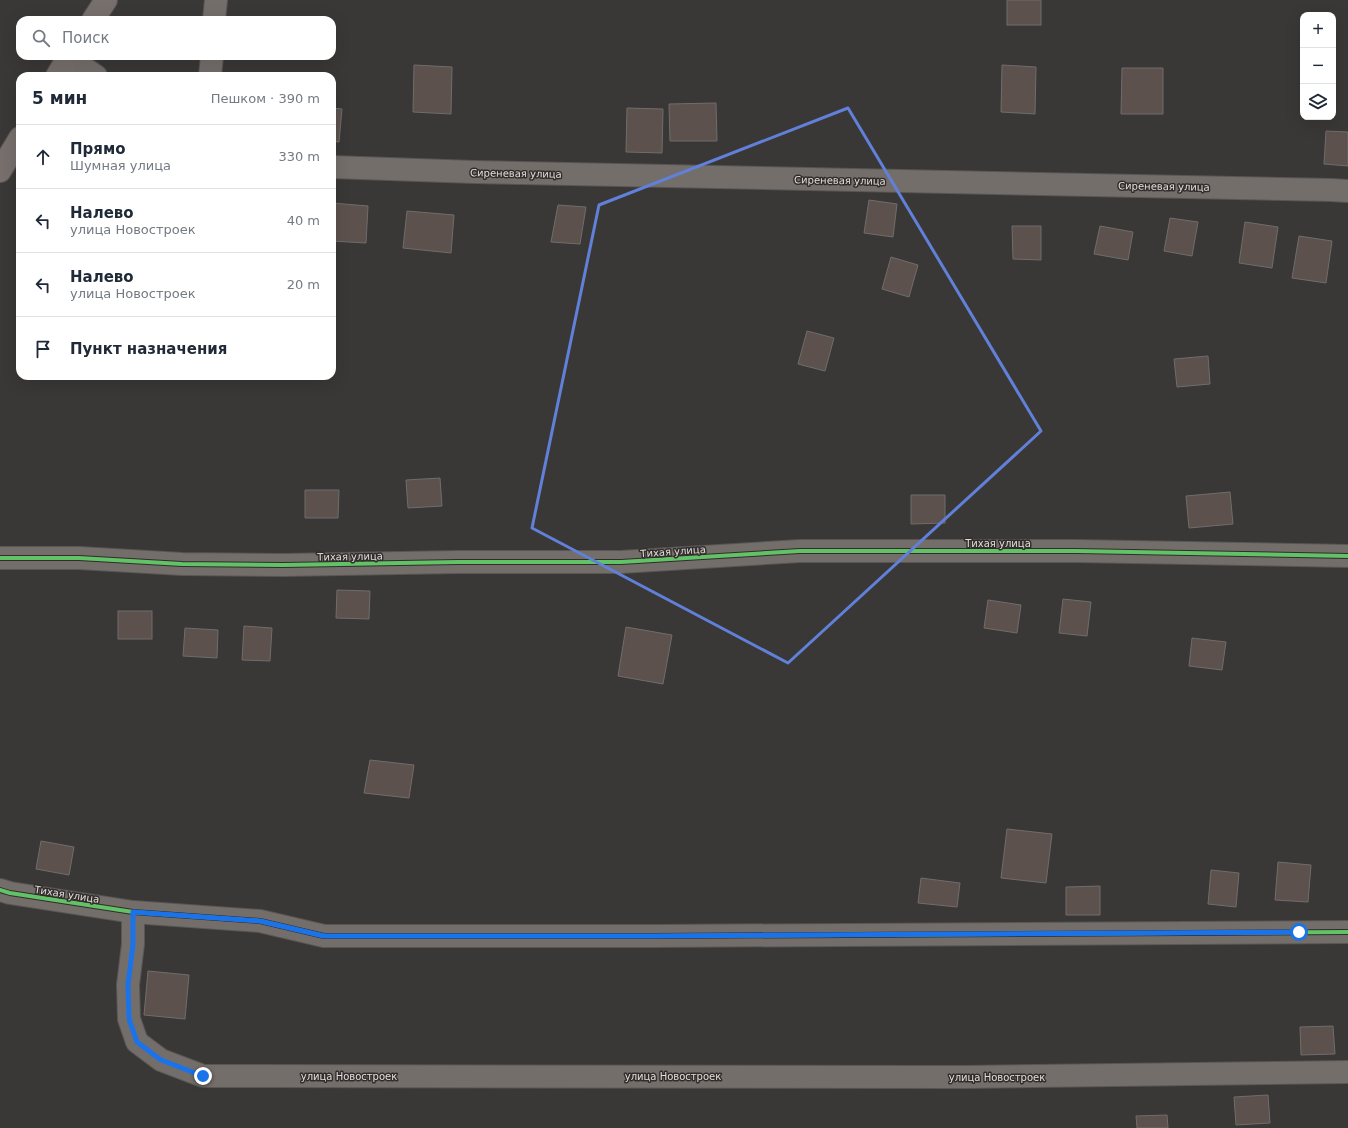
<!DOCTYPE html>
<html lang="ru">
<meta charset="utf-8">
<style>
:root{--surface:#fff;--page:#f6f6f7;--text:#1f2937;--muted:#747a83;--line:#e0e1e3}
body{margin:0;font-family:"DejaVu Sans",sans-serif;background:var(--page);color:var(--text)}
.controls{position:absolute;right:12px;top:12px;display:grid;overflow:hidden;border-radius:8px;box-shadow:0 4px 16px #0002}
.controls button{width:36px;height:36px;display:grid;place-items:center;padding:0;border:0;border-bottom:1px solid var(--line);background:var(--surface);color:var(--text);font:20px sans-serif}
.stop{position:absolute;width:12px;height:12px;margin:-9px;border:3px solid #1a73e8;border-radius:50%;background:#fff}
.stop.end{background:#1a73e8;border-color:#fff;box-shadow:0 1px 4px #0008}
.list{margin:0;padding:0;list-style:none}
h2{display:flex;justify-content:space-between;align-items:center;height:52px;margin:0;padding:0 16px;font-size:17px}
h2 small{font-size:13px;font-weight:400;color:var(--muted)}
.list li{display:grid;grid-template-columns:26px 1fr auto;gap:12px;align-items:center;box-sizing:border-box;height:64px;padding:0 16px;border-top:1px solid var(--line)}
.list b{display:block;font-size:15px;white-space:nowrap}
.list p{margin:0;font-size:13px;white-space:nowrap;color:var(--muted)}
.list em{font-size:13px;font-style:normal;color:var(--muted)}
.icon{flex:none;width:22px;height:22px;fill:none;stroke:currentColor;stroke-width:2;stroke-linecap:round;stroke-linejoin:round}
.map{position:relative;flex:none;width:1348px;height:1128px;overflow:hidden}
.search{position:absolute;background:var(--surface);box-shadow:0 4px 16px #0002;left:16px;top:16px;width:320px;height:44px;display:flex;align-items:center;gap:10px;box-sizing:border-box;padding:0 14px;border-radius:12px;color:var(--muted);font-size:15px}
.panel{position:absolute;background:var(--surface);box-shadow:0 4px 16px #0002;left:16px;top:72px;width:320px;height:308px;border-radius:12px}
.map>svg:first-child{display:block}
.building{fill:#5c514d;stroke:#6f6d6c}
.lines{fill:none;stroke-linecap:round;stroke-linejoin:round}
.street-casing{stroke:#575655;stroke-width:24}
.secondary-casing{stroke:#575655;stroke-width:24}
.street{stroke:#746e6b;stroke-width:22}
.secondary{stroke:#766f6c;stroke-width:22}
.cycleway-casing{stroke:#322c2a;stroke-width:6}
.cycleway{stroke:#61c268;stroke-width:4}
.route{stroke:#1a73e8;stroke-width:5}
.marked{fill:none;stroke:#6180d9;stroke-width:3;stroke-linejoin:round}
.labels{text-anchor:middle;stroke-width:3;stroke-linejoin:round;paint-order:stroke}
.street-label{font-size:10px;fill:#e0dddc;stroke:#322c2a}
</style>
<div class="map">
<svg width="1348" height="1128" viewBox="0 0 1348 1128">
<rect width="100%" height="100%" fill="#3a3836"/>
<g class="building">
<rect x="1007" y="0" width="34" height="25"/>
<path d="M414,65L452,67L451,114L413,112Z"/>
<path d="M1002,65L1036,67L1035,114L1001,112Z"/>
<path d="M1122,68H1163V114H1121Z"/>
<path d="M716,103L717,141H670L669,104Z"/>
<path d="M332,108L342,109L339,142L332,141Z"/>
<path d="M627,108L663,109L662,153L626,152Z"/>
<path d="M1326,131L1348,132V166L1324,164Z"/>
<path d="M869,200L897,204L893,237L864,233Z"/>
<path d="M332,203L368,206L366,243L332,241Z"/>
<path d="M558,205L586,207L580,244L551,242Z"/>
<path d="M407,211L454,215L451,253L403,248Z"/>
<path d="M1170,218L1198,222L1192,256L1164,251Z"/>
<path d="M1245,222L1278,227L1272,268L1239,263Z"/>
<path d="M1012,226H1041V260L1013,259Z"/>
<path d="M1100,226L1133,232L1128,260L1094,254Z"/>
<path d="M1299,236L1332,241L1326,283L1292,278Z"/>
<path d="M891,257L918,265L909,297L882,289Z"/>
<path d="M807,331L834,338L825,371L798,364Z"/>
<path d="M1208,356L1210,384L1177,387L1174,359Z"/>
<path d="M440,478L442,506L408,508L406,480Z"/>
<path d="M305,490H339L338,518H305Z"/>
<path d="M1230,492L1233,524L1189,528L1186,496Z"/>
<path d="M911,495H945V523L911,524Z"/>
<path d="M337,590L370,591L369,619L336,618Z"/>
<path d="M1063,599L1091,602L1087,636L1059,633Z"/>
<path d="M988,600L1021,605L1017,633L984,628Z"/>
<rect x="118" y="611" width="34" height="28"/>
<path d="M244,626L272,628L270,661L242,660Z"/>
<path d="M626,627L672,635L663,684L618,676Z"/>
<path d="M185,628L218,630L217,658L183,656Z"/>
<path d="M1192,638L1226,642L1222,670L1189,666Z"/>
<path d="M370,760L414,765L409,798L364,793Z"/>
<path d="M1007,829L1052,834L1046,883L1001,878Z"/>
<path d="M41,841L74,847L69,875L36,869Z"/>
<path d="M1278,862L1311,865L1308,902L1275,900Z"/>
<path d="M1211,870L1239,873L1236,907L1208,904Z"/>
<path d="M921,878L960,883L957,907L918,903Z"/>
<path d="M1100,886V915H1066V887Z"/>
<path d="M148,971L189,975L185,1019L144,1015Z"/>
<path d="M1333,1026L1335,1054L1301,1055L1300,1027Z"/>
<path d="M1268,1095L1270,1123L1236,1125L1234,1097Z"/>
<path d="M1167,1115L1168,1128H1137L1136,1116Z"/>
</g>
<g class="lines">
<defs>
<g id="street">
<path d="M214,20L216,0"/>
<path d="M68,57L96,76"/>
<path d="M210,76L212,56"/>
<path d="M332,167L474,172L1331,190L1348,191"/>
<path d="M0,558H79L182,564L283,565L458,562H621L800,551H1076L1348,556"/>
<path d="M0,890L10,893L133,912L260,921L324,936H655L1348,932"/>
<path d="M133,912V944L128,985L129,1019L137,1042L161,1060L203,1076L964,1077L1348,1072"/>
</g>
<g id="secondary">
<path d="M93,20L106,0"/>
<path d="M57,76L69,56"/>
<path d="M0,171L20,138"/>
</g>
</defs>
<use href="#street" class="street-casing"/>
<use href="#secondary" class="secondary-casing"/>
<use href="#street" class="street"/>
<use href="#secondary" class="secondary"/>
<defs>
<g id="cycleway">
<path d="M0,558H79L182,564L283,565L458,562H621L800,551H1076L1348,556"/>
<path d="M0,890L10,893L133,912L260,921L324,936H655L1348,932"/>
</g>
</defs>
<use href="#cycleway" class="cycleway-casing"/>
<use href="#cycleway" class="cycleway"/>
</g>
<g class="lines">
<path class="route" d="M203,1076L161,1060L137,1042L129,1019L128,985L133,944V912L260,921L324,936H655L1299,932"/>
</g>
<path class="marked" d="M848,108L1041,431L788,663L532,528L599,205Z"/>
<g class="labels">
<g class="street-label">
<text transform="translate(516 173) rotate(1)" y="4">Сиреневая улица</text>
<text transform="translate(840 180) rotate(1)" y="4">Сиреневая улица</text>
<text transform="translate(1164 186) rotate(1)" y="4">Сиреневая улица</text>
<text x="998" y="547">Тихая улица</text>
<text transform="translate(673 551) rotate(-4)" y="4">Тихая улица</text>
<text transform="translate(350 556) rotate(-1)" y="4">Тихая улица</text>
<text transform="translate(67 894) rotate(9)" y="4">Тихая улица</text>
<text x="349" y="1080">улица Новостроек</text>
<text x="673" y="1080">улица Новостроек</text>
<text x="997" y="1081">улица Новостроек</text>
</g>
</g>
</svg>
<div class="controls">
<button>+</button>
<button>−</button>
<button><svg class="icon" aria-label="layers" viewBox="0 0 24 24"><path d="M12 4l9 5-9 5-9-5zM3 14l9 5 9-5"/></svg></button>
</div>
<div class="stop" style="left:1299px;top:932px"></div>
<div class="stop end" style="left:203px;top:1076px"></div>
<div class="search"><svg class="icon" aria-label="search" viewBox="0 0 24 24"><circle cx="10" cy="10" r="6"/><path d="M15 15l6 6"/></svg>Поиск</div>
<section class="panel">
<h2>5 мин<small>Пешком · 390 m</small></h2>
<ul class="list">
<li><svg class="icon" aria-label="ahead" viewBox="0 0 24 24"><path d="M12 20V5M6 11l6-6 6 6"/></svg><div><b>Прямо</b><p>Шумная улица</p></div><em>330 m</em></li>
<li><svg class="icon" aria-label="left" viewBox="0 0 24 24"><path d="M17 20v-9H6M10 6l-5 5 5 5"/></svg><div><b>Налево</b><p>улица Новостроек</p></div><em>40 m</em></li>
<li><svg class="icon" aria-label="left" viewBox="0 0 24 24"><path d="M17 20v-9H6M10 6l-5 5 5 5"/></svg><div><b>Налево</b><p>улица Новостроек</p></div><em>20 m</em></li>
<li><svg class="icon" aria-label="arrive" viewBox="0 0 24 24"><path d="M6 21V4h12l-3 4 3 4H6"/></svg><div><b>Пункт назначения</b></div></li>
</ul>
</section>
</div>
